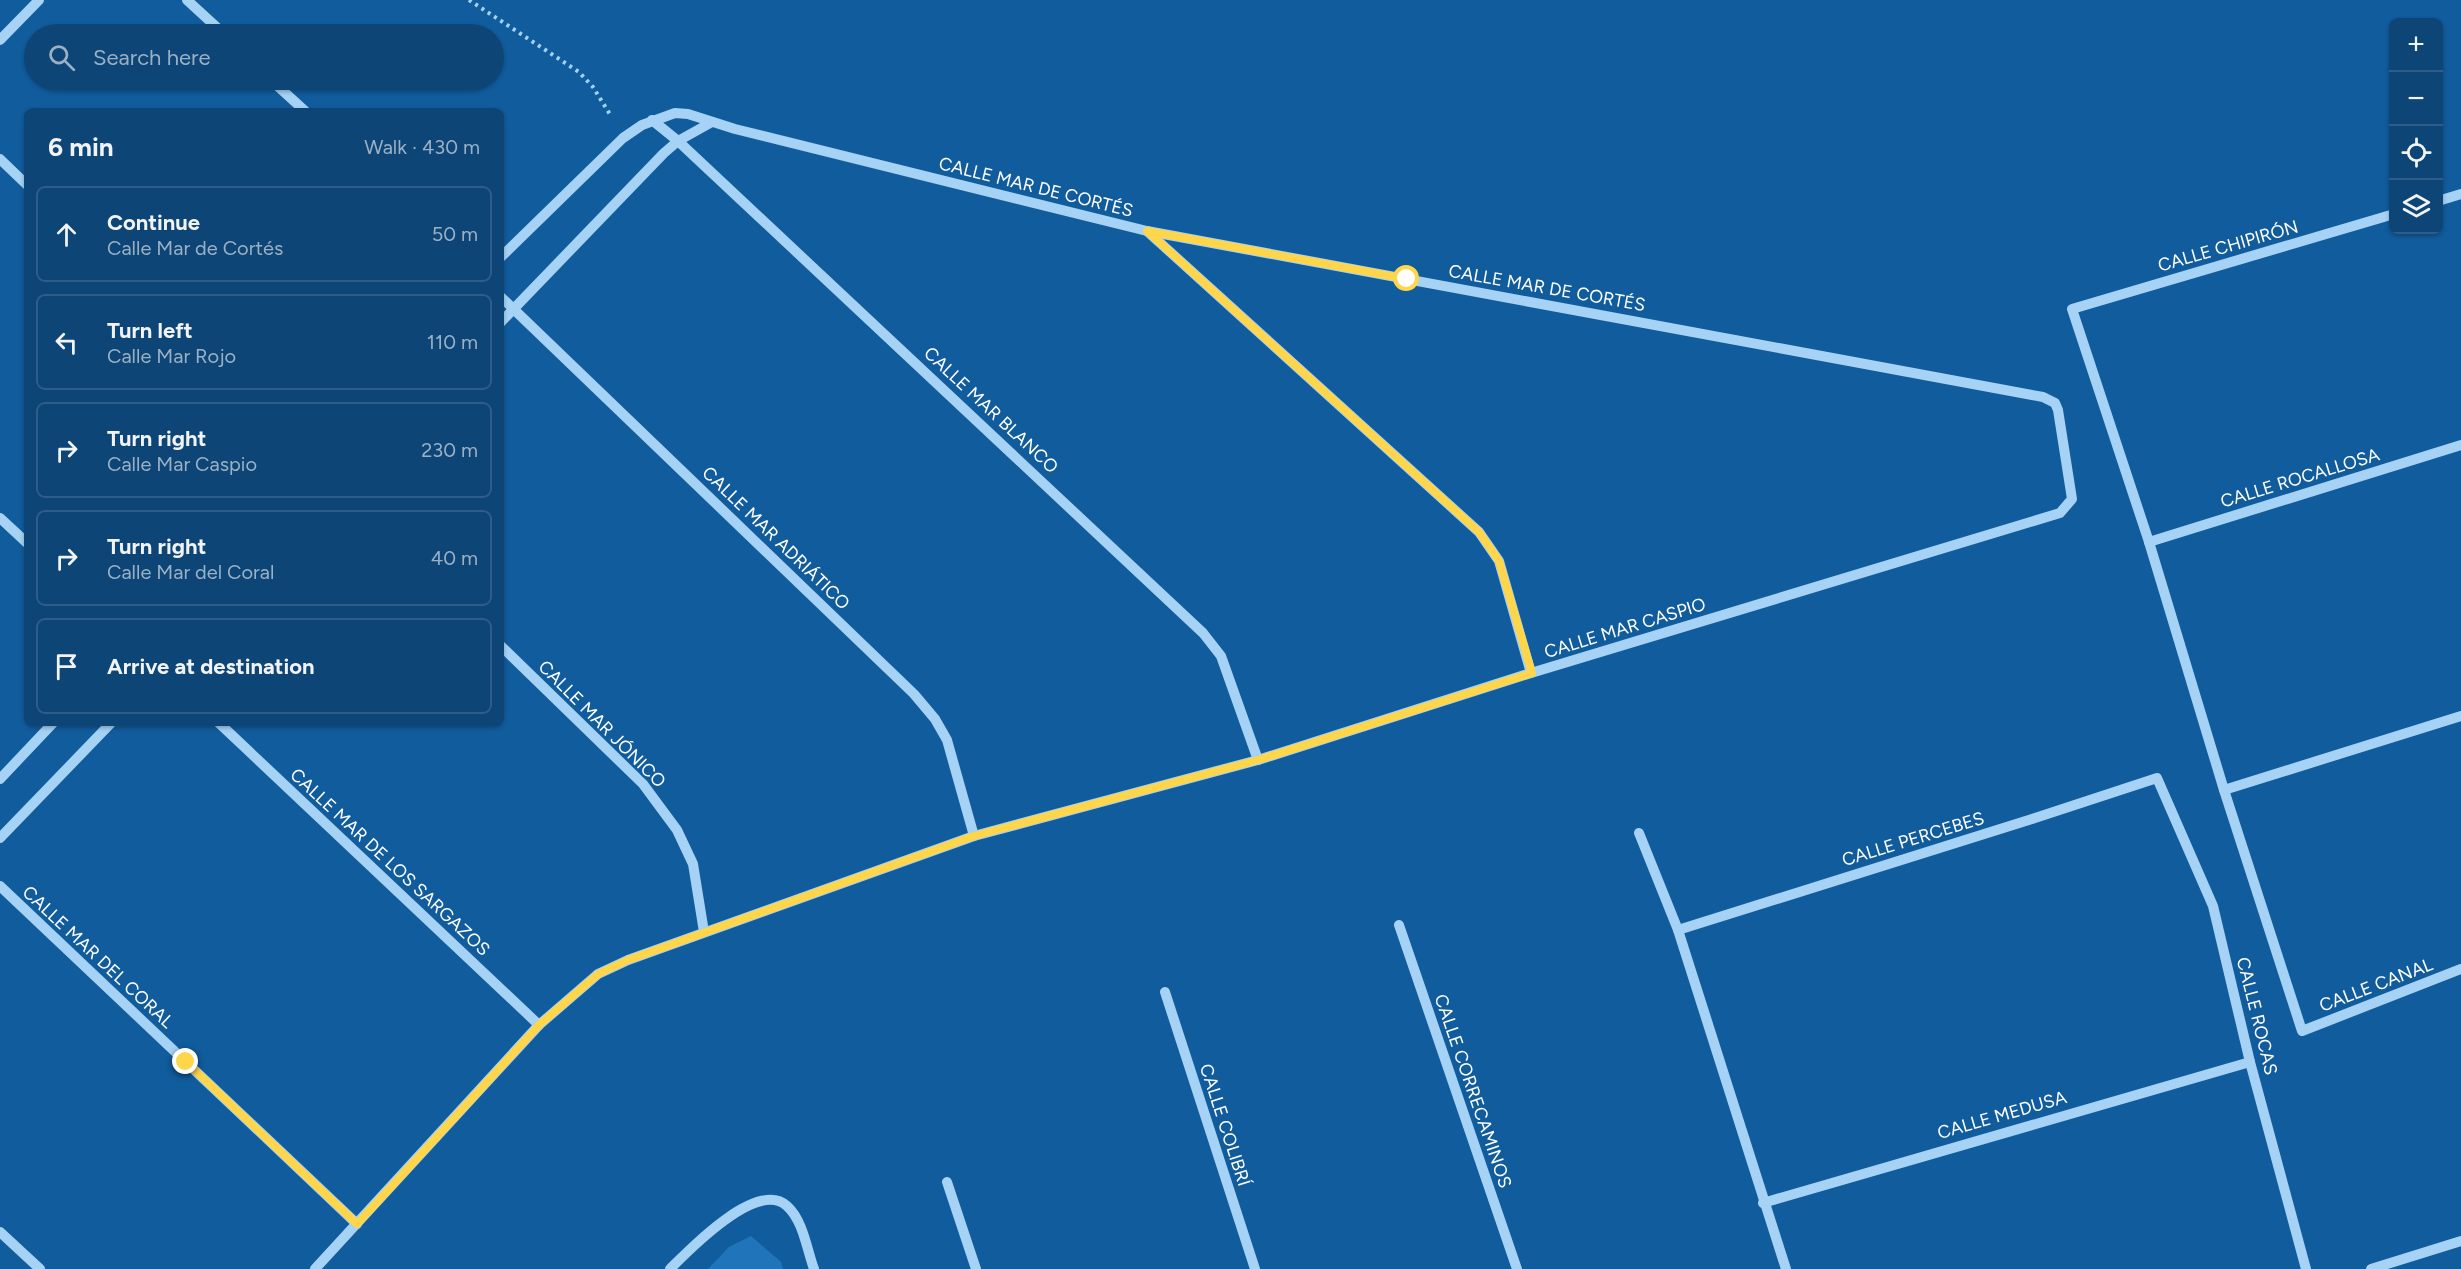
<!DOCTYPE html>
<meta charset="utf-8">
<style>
:root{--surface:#0d4576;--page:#164c7b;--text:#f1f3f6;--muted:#9ab1c5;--line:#2d5d88}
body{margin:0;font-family:Figtree,sans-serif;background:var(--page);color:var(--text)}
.controls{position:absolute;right:18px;top:18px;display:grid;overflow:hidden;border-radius:9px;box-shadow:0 2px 4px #0004}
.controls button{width:54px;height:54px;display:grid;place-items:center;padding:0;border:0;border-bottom:2px solid var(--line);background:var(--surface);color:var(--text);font:30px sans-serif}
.stop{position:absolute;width:18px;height:18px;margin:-14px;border:4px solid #ffd54a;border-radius:50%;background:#fff}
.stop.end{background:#ffd54a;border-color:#fff;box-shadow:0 2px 6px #0008}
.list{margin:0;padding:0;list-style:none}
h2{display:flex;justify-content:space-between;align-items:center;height:78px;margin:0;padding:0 24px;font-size:26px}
h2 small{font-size:20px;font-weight:400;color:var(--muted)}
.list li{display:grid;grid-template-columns:39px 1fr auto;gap:18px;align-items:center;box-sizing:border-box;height:96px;margin:0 12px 12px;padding:0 12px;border:2px solid var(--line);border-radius:9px}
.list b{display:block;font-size:22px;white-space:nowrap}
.list p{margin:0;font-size:20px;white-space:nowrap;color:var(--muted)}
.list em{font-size:20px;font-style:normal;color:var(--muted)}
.icon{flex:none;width:33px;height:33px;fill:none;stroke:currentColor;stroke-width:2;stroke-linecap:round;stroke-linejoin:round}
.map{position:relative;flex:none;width:2461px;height:1269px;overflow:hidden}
.search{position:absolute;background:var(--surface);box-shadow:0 2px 4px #0004;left:24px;top:24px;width:480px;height:66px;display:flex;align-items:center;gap:15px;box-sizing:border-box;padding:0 21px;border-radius:33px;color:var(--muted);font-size:22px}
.panel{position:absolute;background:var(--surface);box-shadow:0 2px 4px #0004;left:24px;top:108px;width:480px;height:618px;border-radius:9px}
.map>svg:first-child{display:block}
.green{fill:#2075ba}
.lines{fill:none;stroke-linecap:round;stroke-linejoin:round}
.path{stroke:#a6d2f5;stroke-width:4;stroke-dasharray:3 4.5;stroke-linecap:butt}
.minor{stroke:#a6d2f5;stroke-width:10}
.route{stroke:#ffd54a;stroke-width:8}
.labels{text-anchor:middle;stroke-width:4.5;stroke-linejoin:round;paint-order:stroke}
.street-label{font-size:18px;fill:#fff;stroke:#115c9d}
</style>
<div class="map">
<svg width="2461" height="1269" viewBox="0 0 2461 1269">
<rect width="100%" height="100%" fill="#115c9d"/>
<path class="green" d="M751,1236L781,1262L783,1269H708L729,1247Z"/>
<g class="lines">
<path class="path" d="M469,0L579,72L593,87L611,116"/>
<g class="minor">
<path d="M187,0L224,34"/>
<path d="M0,40L39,0"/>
<path d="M271,80L305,111"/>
<path d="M652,120L678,141L1203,633L1221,656L1258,760"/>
<path d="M0,159L27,185"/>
<path d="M2438,201L2461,194"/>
<path d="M2394,214L2072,309L2149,542L2224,790L2302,1031L2461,969"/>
<path d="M1147,231L1479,532L1499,561L1531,673"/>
<path d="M501,297L914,694L935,719L947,740L974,836"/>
<path d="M501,322L664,153L678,141L712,122"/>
<path d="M0,518L27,543"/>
<path d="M2149,542L2461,445"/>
<path d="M501,646L643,784L677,830L693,864L704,932"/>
<path d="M219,723L539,1025"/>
<path d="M0,779L53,723"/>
<path d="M2224,790L2461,716"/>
<path d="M1639,833L1678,930L1786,1269"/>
<path d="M0,838L111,723"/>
<path d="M0,886L357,1224"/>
<path d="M1399,925L1517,1269"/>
<path d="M1678,930L2032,819L2157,778L2213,906L2250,1062L2306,1269"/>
<path d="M1165,992L1255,1269"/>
<path d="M947,1182L976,1269"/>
<path d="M1763,1203L2250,1062"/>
<path d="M0,1232L40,1269"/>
<path d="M315,1269L539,1025L598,974L628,960L974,836L1258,760L1531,673L2060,513L2072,499L2058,410L2055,403L2043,397L1147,231L735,129L688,114L675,113L642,125L623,138L501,257"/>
<path d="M670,1269C690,1249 757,1179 787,1206C803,1220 807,1250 814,1269"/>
<path d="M2371,1269L2461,1241"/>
</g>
</g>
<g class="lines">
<path class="route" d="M186,1062L357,1224L539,1025L598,974L628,960L974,836L1258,760L1532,673L1499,561L1479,532L1147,231L1407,279"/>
</g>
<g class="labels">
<g class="street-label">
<text transform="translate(1036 187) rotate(14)" y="6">CALLE MAR DE CORTÉS</text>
<text transform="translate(2228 246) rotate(-16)" y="6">CALLE CHIPIRÓN</text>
<text transform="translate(1547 288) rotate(10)" y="6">CALLE MAR DE CORTÉS</text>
<text transform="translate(991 410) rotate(43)" y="6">CALLE MAR BLANCO</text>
<text transform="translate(2300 478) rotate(-17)" y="6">CALLE ROCALLOSA</text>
<text transform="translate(776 538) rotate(44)" y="6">CALLE MAR ADRIÁTICO</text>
<text transform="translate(1625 628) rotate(-17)" y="6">CALLE MAR CASPIO</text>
<text transform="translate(602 724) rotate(45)" y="6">CALLE MAR JÓNICO</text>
<text transform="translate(1913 839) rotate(-17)" y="6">CALLE PERCEBES</text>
<text transform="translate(390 862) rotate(43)" y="6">CALLE MAR DE LOS SARGAZOS</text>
<text transform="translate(98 957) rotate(43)" y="6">CALLE MAR DEL CORAL</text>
<text transform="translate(2376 985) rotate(-21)" y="6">CALLE CANAL</text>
<text transform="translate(2257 1016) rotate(76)" y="6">CALLE ROCAS</text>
<text transform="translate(1473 1091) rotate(71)" y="6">CALLE CORRECAMINOS</text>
<text transform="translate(2002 1115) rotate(-16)" y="6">CALLE MEDUSA</text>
<text transform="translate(1225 1125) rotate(72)" y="6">CALLE COLIBRÍ</text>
</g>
</g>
</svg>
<div class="controls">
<button>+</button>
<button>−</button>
<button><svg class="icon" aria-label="locate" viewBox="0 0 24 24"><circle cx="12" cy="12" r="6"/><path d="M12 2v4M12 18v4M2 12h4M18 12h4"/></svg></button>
<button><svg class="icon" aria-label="layers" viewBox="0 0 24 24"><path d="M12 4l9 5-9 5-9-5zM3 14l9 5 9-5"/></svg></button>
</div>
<div class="stop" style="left:1407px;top:279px"></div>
<div class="stop end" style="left:186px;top:1062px"></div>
<div class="search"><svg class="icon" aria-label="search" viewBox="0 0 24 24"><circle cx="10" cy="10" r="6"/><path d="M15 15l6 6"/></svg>Search here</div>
<section class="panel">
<h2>6 min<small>Walk · 430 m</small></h2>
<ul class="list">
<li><svg class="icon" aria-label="ahead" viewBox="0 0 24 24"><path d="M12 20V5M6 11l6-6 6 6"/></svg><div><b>Continue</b><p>Calle Mar de Cortés</p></div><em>50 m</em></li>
<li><svg class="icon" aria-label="left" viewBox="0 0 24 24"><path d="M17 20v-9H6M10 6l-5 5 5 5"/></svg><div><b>Turn left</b><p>Calle Mar Rojo</p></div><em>110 m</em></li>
<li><svg class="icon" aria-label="right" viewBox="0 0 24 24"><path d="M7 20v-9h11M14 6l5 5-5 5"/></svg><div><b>Turn right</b><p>Calle Mar Caspio</p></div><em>230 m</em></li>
<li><svg class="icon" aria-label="right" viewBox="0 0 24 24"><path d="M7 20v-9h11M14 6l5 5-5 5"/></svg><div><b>Turn right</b><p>Calle Mar del Coral</p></div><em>40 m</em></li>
<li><svg class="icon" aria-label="arrive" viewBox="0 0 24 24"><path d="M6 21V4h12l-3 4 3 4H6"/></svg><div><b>Arrive at destination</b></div></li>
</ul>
</section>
</div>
